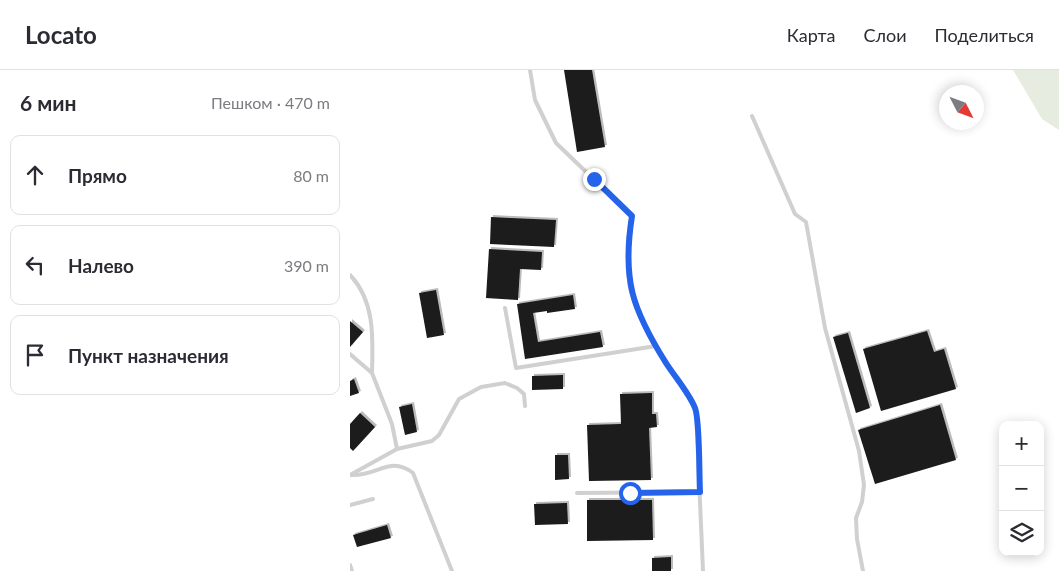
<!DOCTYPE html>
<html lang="ru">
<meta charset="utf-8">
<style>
:root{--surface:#fff;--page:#f2f2f3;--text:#2b2b33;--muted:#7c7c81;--line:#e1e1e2}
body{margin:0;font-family:Lato,sans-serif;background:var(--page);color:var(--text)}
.controls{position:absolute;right:15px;bottom:15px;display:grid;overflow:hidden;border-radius:10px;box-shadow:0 2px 12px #0003}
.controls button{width:45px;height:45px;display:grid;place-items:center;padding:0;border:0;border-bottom:1px solid var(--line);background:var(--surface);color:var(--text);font:25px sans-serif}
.compass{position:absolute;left:589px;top:15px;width:45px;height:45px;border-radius:50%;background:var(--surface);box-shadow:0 2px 12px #0003;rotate:132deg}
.stop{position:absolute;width:15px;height:15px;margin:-11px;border:4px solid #2563eb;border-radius:50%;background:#fff}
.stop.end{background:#2563eb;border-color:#fff;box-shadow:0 1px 5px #0008}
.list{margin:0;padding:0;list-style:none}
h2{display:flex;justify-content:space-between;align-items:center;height:65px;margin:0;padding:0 20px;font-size:21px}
h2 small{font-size:16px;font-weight:400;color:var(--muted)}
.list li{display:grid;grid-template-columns:32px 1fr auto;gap:15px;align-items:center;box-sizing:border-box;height:80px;margin:0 10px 10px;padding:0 10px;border:1px solid var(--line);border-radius:10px}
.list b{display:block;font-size:19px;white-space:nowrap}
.list em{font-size:16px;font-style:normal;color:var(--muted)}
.icon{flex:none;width:28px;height:28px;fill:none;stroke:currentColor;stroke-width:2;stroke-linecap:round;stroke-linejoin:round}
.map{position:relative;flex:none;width:709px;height:501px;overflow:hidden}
header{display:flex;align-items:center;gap:30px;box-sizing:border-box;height:70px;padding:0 25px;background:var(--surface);border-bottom:1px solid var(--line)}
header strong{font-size:24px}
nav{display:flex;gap:28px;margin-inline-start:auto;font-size:18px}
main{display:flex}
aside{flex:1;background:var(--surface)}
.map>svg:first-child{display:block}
.green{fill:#e6ecdf}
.building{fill:#1a1a1a;filter:url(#shadow)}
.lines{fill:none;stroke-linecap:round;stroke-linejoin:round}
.lane{stroke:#d0d0d0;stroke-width:4}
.route{stroke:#2563eb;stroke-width:6}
</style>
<header>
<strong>Locato</strong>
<nav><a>Карта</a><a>Слои</a><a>Поделиться</a></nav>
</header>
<main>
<aside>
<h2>6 мин<small>Пешком · 470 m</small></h2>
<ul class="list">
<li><svg class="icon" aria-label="ahead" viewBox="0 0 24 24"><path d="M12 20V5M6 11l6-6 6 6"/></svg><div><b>Прямо</b></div><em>80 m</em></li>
<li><svg class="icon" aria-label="left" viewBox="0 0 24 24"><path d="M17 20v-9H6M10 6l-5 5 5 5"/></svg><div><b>Налево</b></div><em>390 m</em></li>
<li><svg class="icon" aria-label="arrive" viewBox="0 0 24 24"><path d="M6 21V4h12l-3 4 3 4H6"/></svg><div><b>Пункт назначения</b></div></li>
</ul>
</aside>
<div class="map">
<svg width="709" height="501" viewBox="0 0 709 501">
<defs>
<filter id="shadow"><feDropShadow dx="2" dy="-2" stdDeviation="0" flood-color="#0004"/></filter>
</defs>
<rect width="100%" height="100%" fill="#fff"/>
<path class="green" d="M663,0H709V60L692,49Z"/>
<g class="building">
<path d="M214,0H242L255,77L227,82Z"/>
<path d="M141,147L206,150L204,177L140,174Z"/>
<path d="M139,179L192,182L191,200L170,199L168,230L136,228Z"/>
<path d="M86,220L94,265L77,268L69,223Z"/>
<path d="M223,225L225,239L197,243V241L183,243L188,272L250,262L253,277L175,289L167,234Z"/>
<path d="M0,251L13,262L0,277Z"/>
<path d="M577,261L584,282L594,279L606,319L531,341L513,279Z"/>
<path d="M498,263L520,338L506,343L483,267Z"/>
<path d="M213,305V319L182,320V306Z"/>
<path d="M4,309L9,323L0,326V311Z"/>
<path d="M302,323V344H306L307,357L299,358L301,410L239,411L237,355L271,354L270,324Z"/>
<path d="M62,334L67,362L55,365L49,337Z"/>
<path d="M590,335L606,390L525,414L508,360Z"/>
<path d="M10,343L25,357L3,381L0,378V354Z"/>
<path d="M205,385H218L219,409L205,410Z"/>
<path d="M237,430H302L303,470L237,471Z"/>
<path d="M217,433L218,454L185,455L184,434Z"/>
<path d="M37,455L41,468L7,477L3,465Z"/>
<path d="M321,487V501H302V488Z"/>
</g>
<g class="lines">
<g class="lane">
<path d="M180,0L185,30L206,73L282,146L278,170V198L280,218L285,235L306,276L346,339L353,501"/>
<path d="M402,46L445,144L456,152L475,258L509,381L514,415L512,432L506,448L507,469L513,501"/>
<path d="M0,205C25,231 23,268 22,303"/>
<path d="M155,238L166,298L306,276"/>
<path d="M0,284L22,303L42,354L47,379L0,405"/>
<path d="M47,379L82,371L89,365L109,329L131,317L155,313L167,318L174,324L175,336"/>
<path d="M0,405C28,407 39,385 63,403L102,501"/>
<path d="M227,423L350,422"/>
<path d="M0,435L23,429"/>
<path d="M0,495L2,501"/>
</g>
</g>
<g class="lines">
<path class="route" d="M244,109L282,146C272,209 282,239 316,293C325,307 339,323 345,338C350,350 349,405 350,422L280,423"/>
</g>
</svg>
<div class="controls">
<button>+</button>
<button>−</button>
<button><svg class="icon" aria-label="layers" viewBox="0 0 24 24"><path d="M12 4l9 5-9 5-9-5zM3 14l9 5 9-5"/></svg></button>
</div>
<svg class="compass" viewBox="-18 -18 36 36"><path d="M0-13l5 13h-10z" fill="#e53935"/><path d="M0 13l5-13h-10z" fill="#7c7c81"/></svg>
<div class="stop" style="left:280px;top:423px"></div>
<div class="stop end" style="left:244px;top:109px"></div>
</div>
</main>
